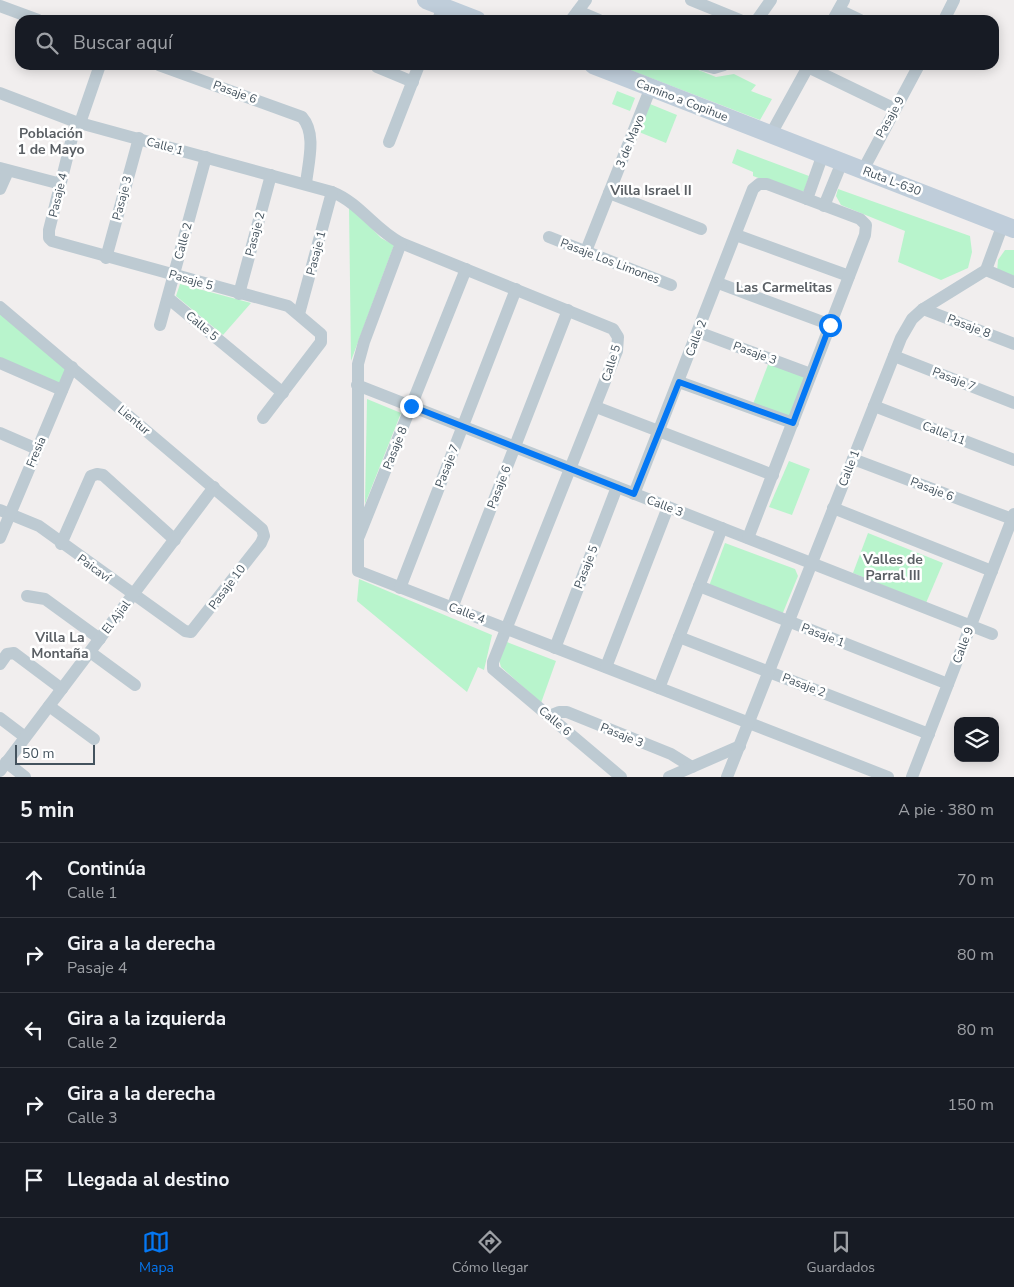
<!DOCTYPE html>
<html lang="es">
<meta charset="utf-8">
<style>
:root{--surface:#171b24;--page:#20242c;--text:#f1f3f6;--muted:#9ea1a6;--line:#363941;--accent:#0578f4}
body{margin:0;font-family:"Nunito Sans",sans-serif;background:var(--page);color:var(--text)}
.controls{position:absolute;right:15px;bottom:15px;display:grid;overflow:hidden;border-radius:10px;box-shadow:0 2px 12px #0003}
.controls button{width:45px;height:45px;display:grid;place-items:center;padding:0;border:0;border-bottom:1px solid var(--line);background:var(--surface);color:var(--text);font:25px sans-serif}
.scale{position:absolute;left:15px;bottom:12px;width:80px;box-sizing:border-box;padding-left:5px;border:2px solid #44535e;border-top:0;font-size:14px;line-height:18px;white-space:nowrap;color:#44535e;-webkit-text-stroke:4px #fff;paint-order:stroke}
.stop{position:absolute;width:15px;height:15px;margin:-11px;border:4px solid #0578f4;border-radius:50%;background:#fff}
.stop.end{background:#0578f4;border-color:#fff;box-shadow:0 1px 5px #0008}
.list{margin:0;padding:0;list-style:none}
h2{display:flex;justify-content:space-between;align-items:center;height:65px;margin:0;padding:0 20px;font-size:21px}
h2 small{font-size:16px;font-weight:400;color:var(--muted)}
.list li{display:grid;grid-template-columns:32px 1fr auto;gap:15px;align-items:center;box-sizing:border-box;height:75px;padding:0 20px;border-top:1px solid var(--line)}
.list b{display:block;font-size:19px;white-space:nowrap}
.list p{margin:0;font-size:16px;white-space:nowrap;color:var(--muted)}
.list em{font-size:16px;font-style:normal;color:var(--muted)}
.icon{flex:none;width:28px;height:28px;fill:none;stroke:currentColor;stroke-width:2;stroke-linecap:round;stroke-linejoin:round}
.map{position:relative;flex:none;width:1014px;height:777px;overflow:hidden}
.search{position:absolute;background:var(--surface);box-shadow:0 2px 12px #0003;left:15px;right:15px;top:15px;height:55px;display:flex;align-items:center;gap:12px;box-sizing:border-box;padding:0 18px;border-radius:15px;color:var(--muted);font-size:19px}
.sheet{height:440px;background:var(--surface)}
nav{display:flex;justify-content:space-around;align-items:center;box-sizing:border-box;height:70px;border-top:1px solid var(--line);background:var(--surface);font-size:14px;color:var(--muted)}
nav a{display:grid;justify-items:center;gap:2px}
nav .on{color:var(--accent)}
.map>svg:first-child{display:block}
.green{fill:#b8f4cc}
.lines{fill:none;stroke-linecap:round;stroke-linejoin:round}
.street{stroke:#bdcad2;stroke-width:12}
.secondary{stroke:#bfcdda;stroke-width:18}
.route{stroke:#0578f4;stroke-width:6}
.labels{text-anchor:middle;stroke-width:5;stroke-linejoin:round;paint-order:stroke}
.street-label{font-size:12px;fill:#44535e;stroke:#fff}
.neighbourhood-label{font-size:14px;font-weight:bold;fill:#5a5f64;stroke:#fff}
</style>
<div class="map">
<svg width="1014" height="777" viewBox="0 0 1014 777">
<rect width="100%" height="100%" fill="#f1eeee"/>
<g class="green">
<path d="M617,65H686L716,77L734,74L756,85L751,91L772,99L760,120Z"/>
<path d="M617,91L635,98L630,111L612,104Z"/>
<path d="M650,104L677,115L666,143L639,132Z"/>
<path d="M737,149L809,176L804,191L798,192L753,176V172L732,163Z"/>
<path d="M838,189L970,236L972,252L968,268L941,280L898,262L905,231L841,205L836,196Z"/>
<path d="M349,205L381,238L394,245L351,361Z"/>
<path d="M1005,250H1014V279L997,272L998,260Z"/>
<path d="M180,284L251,303L223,335L176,296Z"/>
<path d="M0,311L68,368L61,386L0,360Z"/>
<path d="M769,362L807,376L791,419L753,404Z"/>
<path d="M367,399L401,413L365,504Z"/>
<path d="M789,461L810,469L792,515L769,507Z"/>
<path d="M868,533L943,563L926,603L853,573Z"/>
<path d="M725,543L795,569L798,576L782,615L709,586Z"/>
<path d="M359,579L492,635L484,670L478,667L467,692L357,601Z"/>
<path d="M507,642L556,661L541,703L501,667L499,660Z"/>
</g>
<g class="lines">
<g class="street">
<path d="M691,0L740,20"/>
<path d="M0,6L38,20"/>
<path d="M839,10L860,20"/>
<path d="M578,11L599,20"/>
<path d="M438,20L443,7"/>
<path d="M571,20L586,0"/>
<path d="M757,20L771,0"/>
<path d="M833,20L844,0"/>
<path d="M944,20L954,0"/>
<path d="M159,65L302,117C317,134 308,163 306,184"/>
<path d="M703,65L714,68L724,65"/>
<path d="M377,67L413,82"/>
<path d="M808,67L895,109"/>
<path d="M0,93L76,122L332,192C360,203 375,230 401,243L613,329L618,337L617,351L493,662V669L621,777"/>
<path d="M76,122L49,230V238L52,241L288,306L321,334V342L263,418"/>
<path d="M80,123L100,65"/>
<path d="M771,134L809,65"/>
<path d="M389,142L419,65"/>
<path d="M0,168L61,184"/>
<path d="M863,170L919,65"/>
<path d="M0,189L8,171"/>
<path d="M609,193L701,229"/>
<path d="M807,199L823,154"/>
<path d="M824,206L842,162"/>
<path d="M736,235L849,276"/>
<path d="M549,237L671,285"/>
<path d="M401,243L364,342L358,364V571L888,777"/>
<path d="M586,251L651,87"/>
<path d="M106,258L139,138"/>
<path d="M986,270L1014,282"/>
<path d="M718,283L831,325"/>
<path d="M239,294L271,175"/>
<path d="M168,298L283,393"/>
<path d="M0,307L262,529L264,536L261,543L191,632L185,631L39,526L0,510"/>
<path d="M923,309L1014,344"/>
<path d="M299,314L332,192"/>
<path d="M160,325L206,157"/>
<path d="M698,332L811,374"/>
<path d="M894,356L1014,403"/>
<path d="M0,363L62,390"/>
<path d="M679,382L793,423"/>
<path d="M357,385L992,634"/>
<path d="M874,406L1014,460"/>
<path d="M596,407L773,475"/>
<path d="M0,433L37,449"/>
<path d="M853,459L1012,519"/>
<path d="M634,494L753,189L759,184H767L860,219L866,225L865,235L748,538"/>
<path d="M833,508L992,571"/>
<path d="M359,536L466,269"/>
<path d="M0,538L72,367"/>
<path d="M61,544L91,476L97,474L103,475L175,540"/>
<path d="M699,586L948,684"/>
<path d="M400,588L516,289"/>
<path d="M27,596L45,599L100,639"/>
<path d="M452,608L568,310"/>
<path d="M679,637L929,734"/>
<path d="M555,648L617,487"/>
<path d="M90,652L135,685"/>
<path d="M0,664L7,654L14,653L62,689"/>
<path d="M606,667L668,507"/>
<path d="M659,688L722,528"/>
<path d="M49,706L94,739"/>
<path d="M549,716L559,712H567L671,754L692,767"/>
<path d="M0,718L25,737"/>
<path d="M6,762L25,777"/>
<path d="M0,771L214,487"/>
<path d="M669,777L740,746"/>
<path d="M727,777L901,338L912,319L923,309L986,270L1003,224"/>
<path d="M912,777L1014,514"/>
</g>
<g class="secondary">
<path d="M426,0L477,20"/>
<path d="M593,65L1014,229"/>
</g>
</g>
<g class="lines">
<path class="route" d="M411,406L634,494L679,382L793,423L830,325"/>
</g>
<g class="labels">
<g class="street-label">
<text transform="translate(235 92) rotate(20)" y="4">Pasaje 6</text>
<text transform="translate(682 100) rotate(21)" y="4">Camino a Copihue</text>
<text transform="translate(890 117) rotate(-61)" y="4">Pasaje 9</text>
<text transform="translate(630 141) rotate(-68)" y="4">3 de Mayo</text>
<text transform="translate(165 146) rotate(15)" y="4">Calle 1</text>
<text transform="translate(892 181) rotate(21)" y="4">Ruta L-630</text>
<text transform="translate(58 195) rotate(-76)" y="4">Pasaje 4</text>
<text transform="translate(122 198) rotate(-75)" y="4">Pasaje 3</text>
<text transform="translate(255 234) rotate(-75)" y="4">Pasaje 2</text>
<text transform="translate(183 241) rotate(-75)" y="4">Calle 2</text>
<text transform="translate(316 253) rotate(-75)" y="4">Pasaje 1</text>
<text transform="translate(610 261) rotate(21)" y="4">Pasaje Los Limones</text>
<text transform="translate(191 280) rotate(16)" y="4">Pasaje 5</text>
<text transform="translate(202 326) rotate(40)" y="4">Calle 5</text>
<text transform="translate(969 326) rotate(21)" y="4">Pasaje 8</text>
<text transform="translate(696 338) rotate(-69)" y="4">Calle 2</text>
<text transform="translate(755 353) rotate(20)" y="4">Pasaje 3</text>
<text transform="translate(611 363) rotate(-73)" y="4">Calle 5</text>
<text transform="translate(954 379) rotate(21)" y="4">Pasaje 7</text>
<text transform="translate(134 420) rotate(40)" y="4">Lientur</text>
<text transform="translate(944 433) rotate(21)" y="4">Calle 11</text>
<text transform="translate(395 448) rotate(-68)" y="4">Pasaje 8</text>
<text transform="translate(36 452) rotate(-67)" y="4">Fresia</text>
<text transform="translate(447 466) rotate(-69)" y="4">Pasaje 7</text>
<text transform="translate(849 468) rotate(-69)" y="4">Calle 1</text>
<text transform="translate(499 487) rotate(-69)" y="4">Pasaje 6</text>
<text transform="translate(932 489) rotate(21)" y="4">Pasaje 6</text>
<text transform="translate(665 506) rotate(21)" y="4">Calle 3</text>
<text transform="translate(586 567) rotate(-69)" y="4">Pasaje 5</text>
<text transform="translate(94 568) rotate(36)" y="4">Paicaví</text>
<text transform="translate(227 587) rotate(-53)" y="4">Pasaje 10</text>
<text transform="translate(467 613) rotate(21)" y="4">Calle 4</text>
<text transform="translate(116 617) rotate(-53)" y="4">El Ajial</text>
<text transform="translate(823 635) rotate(21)" y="4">Pasaje 1</text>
<text transform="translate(963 645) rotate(-69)" y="4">Calle 9</text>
<text transform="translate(804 685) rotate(21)" y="4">Pasaje 2</text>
<text transform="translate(555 721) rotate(40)" y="4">Calle 6</text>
<text transform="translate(622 735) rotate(22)" y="4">Pasaje 3</text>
</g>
<g class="neighbourhood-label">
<text x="51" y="138">Población<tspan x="51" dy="16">1 de Mayo</tspan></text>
<text x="651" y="195">Villa Israel II</text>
<text x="784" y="292">Las Carmelitas</text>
<text x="893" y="564">Valles de<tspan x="893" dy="16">Parral III</tspan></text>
<text x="60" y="642">Villa La<tspan x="60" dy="16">Montaña</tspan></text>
</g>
</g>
</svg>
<div class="controls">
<button><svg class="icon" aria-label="layers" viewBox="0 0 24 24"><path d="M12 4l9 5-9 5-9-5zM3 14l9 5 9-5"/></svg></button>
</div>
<div class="scale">50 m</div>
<div class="stop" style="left:830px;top:325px"></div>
<div class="stop end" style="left:411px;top:406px"></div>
<div class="search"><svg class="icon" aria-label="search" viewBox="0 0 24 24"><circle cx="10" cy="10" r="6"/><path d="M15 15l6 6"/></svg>Buscar aquí</div>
</div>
<section class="sheet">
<h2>5 min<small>A pie · 380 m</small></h2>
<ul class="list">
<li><svg class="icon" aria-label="ahead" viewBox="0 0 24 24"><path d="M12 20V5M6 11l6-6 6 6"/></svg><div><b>Continúa</b><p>Calle 1</p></div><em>70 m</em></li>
<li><svg class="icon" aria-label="right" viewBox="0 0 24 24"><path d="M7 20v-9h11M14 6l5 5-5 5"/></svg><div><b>Gira a la derecha</b><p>Pasaje 4</p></div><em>80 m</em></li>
<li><svg class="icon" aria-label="left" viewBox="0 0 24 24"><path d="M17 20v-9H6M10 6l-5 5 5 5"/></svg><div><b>Gira a la izquierda</b><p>Calle 2</p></div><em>80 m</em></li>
<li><svg class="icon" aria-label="right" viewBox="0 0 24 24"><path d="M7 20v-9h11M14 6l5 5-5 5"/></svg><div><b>Gira a la derecha</b><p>Calle 3</p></div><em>150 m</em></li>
<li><svg class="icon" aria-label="arrive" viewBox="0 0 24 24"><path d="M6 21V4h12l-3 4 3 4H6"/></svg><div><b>Llegada al destino</b></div></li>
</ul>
</section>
<nav>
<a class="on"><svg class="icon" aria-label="map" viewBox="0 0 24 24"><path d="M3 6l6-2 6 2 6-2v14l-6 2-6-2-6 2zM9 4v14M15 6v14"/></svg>Mapa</a>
<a><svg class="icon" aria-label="directions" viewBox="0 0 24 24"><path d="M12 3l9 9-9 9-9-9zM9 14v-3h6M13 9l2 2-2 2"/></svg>Cómo llegar</a>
<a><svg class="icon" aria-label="saved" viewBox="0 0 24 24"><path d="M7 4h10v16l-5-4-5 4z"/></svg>Guardados</a>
</nav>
